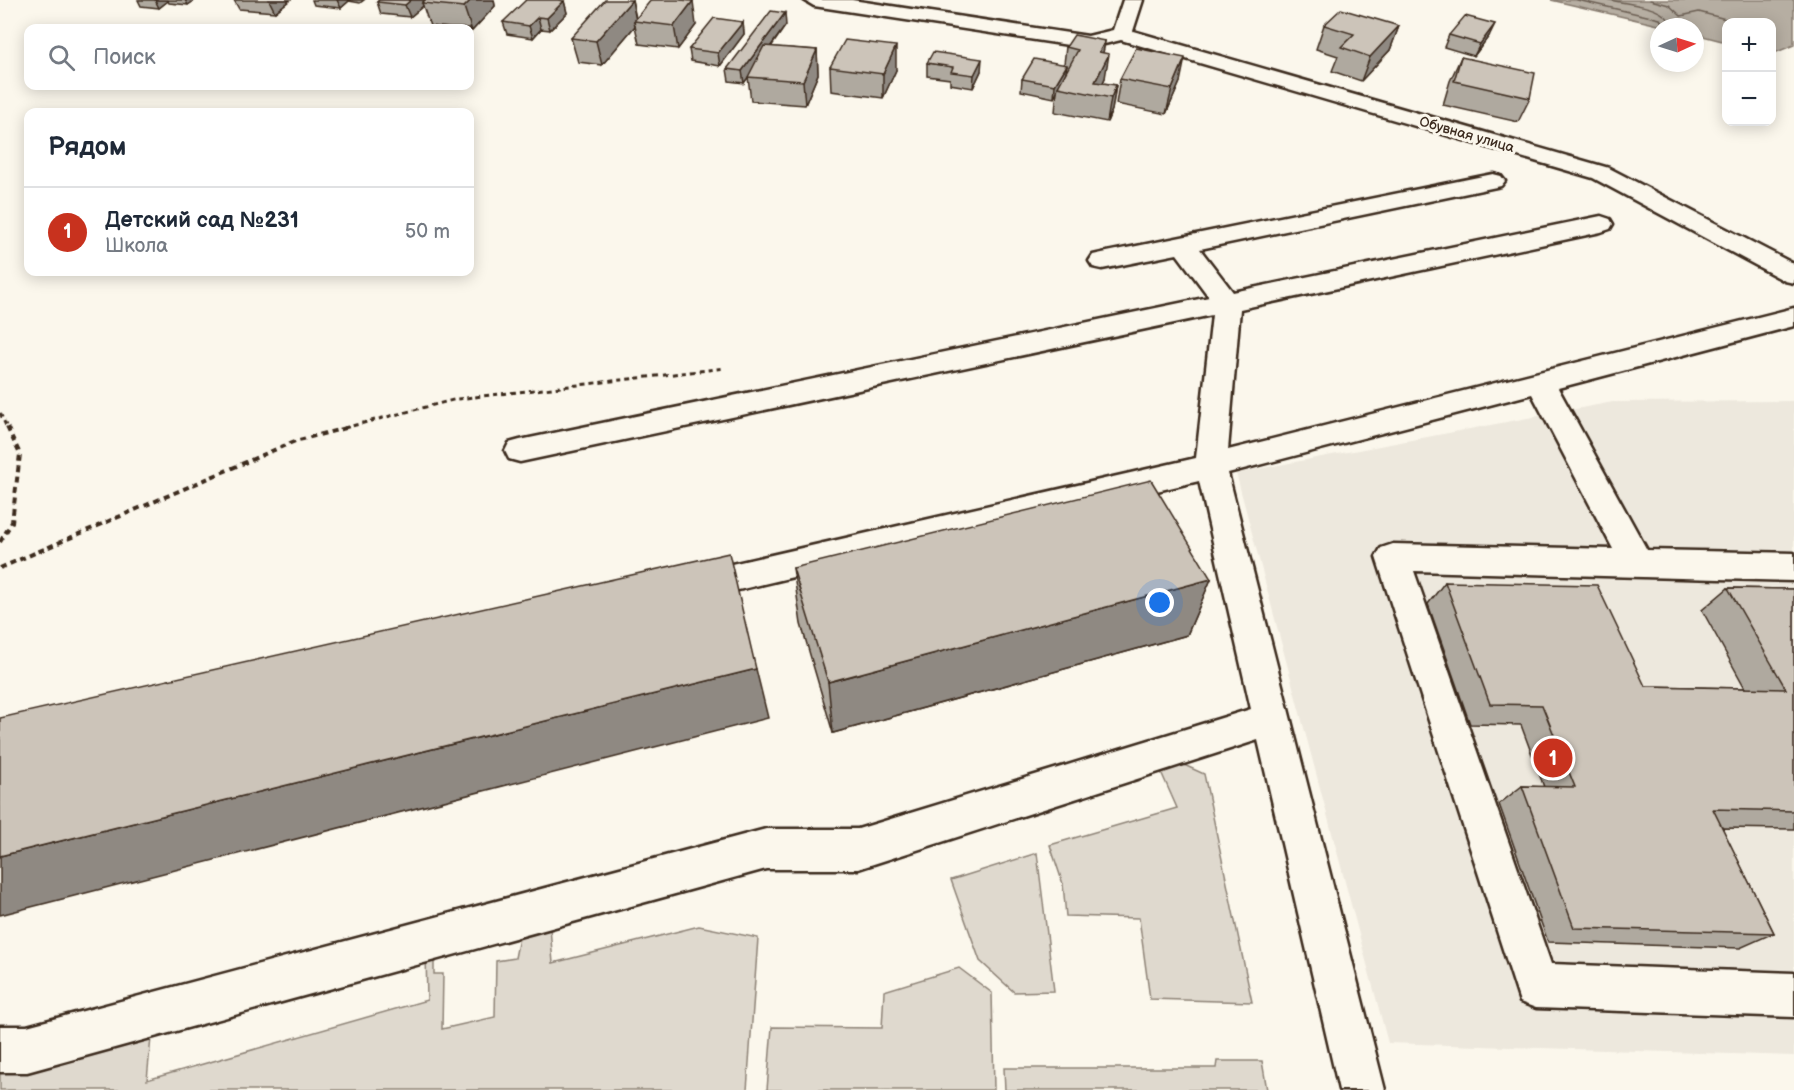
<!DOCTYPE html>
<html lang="ru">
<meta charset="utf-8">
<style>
:root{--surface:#fff;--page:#f6f6f7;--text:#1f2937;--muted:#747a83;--line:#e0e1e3;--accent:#c8321e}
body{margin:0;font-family:"Balsamiq Sans",sans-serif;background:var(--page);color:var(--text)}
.controls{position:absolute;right:18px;top:18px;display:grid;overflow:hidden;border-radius:12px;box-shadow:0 3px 15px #0003}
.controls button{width:54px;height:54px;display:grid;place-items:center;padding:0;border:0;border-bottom:2px solid var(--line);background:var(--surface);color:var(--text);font:30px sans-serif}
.compass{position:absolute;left:1650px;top:18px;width:54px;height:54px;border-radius:50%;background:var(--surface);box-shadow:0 3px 15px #0003;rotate:86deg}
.you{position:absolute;left:1160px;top:603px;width:21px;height:21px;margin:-15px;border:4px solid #fff;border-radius:50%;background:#1a73e8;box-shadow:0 0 0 9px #1a73e833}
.badge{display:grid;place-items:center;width:39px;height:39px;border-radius:50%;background:var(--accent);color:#fff;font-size:20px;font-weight:700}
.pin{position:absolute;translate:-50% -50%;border:3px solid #fff;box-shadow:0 2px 6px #0006}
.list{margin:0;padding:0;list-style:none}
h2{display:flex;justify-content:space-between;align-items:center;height:78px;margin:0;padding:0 24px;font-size:26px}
h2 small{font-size:20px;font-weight:400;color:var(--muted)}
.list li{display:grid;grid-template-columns:39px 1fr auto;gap:18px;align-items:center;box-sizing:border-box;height:90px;padding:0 24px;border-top:2px solid var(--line)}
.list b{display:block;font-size:22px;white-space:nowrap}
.list p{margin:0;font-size:20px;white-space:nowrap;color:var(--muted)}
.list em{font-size:20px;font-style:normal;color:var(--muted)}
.icon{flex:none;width:33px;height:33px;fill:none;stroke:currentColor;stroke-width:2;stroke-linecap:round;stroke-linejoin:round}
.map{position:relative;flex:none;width:1794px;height:1090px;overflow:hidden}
.search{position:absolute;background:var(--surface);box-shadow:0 3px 15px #0003;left:24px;top:24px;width:450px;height:66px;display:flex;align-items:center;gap:15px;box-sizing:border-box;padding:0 21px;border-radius:12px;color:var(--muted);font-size:22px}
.panel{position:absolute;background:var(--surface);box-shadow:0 3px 15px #0003;left:24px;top:108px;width:450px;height:168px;border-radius:12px}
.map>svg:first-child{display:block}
.built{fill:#ede8dd}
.green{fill:#dfd9ce;stroke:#8d8276;stroke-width:1.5}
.water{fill:#b6aea2;stroke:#85796d;stroke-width:1.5}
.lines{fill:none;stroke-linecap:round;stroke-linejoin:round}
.shore{stroke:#6c5f53;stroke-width:1.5}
.minor-casing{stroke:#3b2a1e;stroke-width:5}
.path-far1{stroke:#3b2a1e;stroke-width:3;stroke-dasharray:5 4;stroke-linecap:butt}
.path{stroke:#3b2a1e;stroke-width:4;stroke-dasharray:6 4.5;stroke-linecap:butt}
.minor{fill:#fbf7ec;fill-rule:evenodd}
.wall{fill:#afa99f;stroke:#3b2a1e;stroke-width:1.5}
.shaded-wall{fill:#8f8982;stroke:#3b2a1e;stroke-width:1.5}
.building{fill:#ccc4b9;stroke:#3b2a1e;stroke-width:1.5}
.labels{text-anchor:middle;stroke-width:6;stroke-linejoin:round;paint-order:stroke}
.far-street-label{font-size:14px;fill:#3b2a1e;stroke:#fbf7ec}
</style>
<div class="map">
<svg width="1794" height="1090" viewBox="0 0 1794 1090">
<rect width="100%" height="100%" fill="#fbf7ec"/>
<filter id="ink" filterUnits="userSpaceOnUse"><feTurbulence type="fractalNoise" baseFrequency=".0167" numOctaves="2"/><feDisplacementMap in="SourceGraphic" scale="12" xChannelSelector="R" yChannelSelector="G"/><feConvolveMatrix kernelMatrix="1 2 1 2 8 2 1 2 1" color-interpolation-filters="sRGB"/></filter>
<g filter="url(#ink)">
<path class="built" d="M1794,401V1056L1388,1043L1236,473L1613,402Z"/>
<g class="green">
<path d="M1182,764L1204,774L1252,1002L1150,999L1139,918L1066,916L1063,884L1050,845L1177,808L1158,765Z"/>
<path d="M1037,853L1054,991L1014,992L980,961L951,880Z"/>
<path d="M549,916L553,963L699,926L758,938L747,1090H0V1067L152,1027L147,1080L427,1000L426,953L434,950V974H443L442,1029L495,1017L496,961L515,958L520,933Z"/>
<path d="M959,968L992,993L994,1090H767L772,1027L882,1028L884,991Z"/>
<path d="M1217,1061H1262L1267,1090H1005L1004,1068H1216Z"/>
</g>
<path class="water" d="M1551,0H1794V45L1772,54V22H1726V42L1695,34V27H1667Z"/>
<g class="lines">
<g class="shore">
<path d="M1577,0L1660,19L1665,27"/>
<path d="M1610,0C1631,5 1666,5 1673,27"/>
<path d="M1650,0L1669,5L1681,16L1699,12L1737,22"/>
</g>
<defs>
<g id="minor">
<path d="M804,0H852L1088,36L1113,30L1123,0H1143L1133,31L1609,168L1794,264V283L1785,281L1593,178L1121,40L1088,48L814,6Z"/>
<path d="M1493,174L1501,176L1505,181L1501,186L1200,249L1233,292L1601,216L1610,219L1613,224L1610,229L1601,232L1240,309L1228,450L1794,308V326L1558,388L1647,550L1794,553V581L1414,571L1551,964L1794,973V1017L1536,1008L1520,1002L1376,557L1381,548L1393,544L1613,549L1532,394L1228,473L1385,1090H1339L1258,740L858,869H766L27,1072H0V1026H27L766,829H858L1251,709L1199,481L692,601L680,597L675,587L680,577L692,573L1196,458L1212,315L520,462L509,459L505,451L509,443L520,440L1209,297L1177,254L1102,269L1093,267L1089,261L1093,255L1102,253Z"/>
</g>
</defs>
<use href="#minor" class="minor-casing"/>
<g class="path-far1">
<path d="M0,413L7,428"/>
<path d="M344,428L457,399L725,368"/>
</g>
<g class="path">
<path d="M0,542L12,522L20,454L7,427"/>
<path d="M0,568L295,441L350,427"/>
</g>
<use href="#minor" class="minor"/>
</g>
<g class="wall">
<path d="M138,0H195L188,5L169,3L168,1L159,8L141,6Z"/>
<path d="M234,0H290L275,12L239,9Z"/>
<path d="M312,0H364L360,3L349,1L341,8L314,5Z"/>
<path d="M379,0H494L495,6L472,31H470V28H450L430,26L423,6L410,17L381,14L377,2Z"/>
<path d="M632,0L636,18L696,25L678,49L639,44L635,26L602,65L578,62L571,38Z"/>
<path d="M564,1L567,13L550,30L541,29L533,38L507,34L503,22Z"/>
<path d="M743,22L744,34L720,66L691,61L689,49Z"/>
<path d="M786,25L771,47L817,50L818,74L805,105L751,101L748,77L744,83L729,81L727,69Z"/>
<path d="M1324,25L1399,26L1390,50L1361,81L1332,71L1338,56L1316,49Z"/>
<path d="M1449,35L1489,36L1474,56L1444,47Z"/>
<path d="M1105,41L1103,53L1105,78L1103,83L1116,85L1112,110L1107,122L1055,112L1057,91L1054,98L1021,91L1022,79L1064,64L1066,47Z"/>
<path d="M1461,57L1530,98L1518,122L1443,105L1450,81Z"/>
<path d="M927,63L981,71L973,88L950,84V79L927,76Z"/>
<path d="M830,67L896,70L883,98L831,91Z"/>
<path d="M1120,79L1180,82L1166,114L1116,104Z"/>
<path d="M793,568L1211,579L1187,635L833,733L801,624Z"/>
<path d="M1445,582L1645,686L1745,688L1702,610L1728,588L1794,589V829L1722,828L1774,933L1740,948L1548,942L1499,804L1522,786L1544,787L1521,725L1470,724L1428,604Z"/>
</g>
<g class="shaded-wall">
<path d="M155,0H167L168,1L159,8Z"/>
<path d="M185,0H195L188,5Z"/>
<path d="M269,0H290L275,12Z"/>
<path d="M337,0H349V1L341,8Z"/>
<path d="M411,0H429L422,3L423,6L410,17L405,5Z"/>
<path d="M471,0H494L495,6L472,31L464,7Z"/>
<path d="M632,0L636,21H634L635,26L602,65L596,41Z"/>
<path d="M564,1L567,13L550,30L547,18Z"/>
<path d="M693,1L696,25L678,49L674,26Z"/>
<path d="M785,13L786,25L744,83L742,71Z"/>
<path d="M538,17L541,29L533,38L529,26Z"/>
<path d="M743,22L744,34L720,66L718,53Z"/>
<path d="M1495,24L1489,36L1474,56L1480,44Z"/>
<path d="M1399,26L1390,50L1361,81L1370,57Z"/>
<path d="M1105,41L1101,65L1099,52Z"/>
<path d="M896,46V70L883,98V74Z"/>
<path d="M817,50L818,74L805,105L803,81Z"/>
<path d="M1109,54L1105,78L1097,95L1095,82Z"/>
<path d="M1185,58L1180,82L1166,114L1172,89Z"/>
<path d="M982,59L981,71L973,88L974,75Z"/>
<path d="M1067,65L1065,77L1058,87L1057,91L1054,98L1055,85Z"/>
<path d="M1116,85L1112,110L1107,122L1111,98Z"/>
<path d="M1211,579L1187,635L833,733L828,682Z"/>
<path d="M756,669L768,718L0,915V856Z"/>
</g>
<g class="building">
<path d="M379,0H411L405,5L377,2Z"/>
<path d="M425,0H471L464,7L422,3Z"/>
<path d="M526,0H559L564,1L547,18L538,17L529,26L503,22Z"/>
<path d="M605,0H632L596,41L571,38Z"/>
<path d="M651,0H680L693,1L674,26L634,21Z"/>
<path d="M1341,9L1399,26L1370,57L1341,47L1354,34L1324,25Z"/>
<path d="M771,11L785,13L742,71L727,69Z"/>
<path d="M1465,16L1495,24L1480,44L1449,35Z"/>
<path d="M714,18L743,22L718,53L689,49Z"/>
<path d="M1074,35L1105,41L1099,52L1109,54L1095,82L1116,85L1111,98L1058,87L1078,50L1066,47Z"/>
<path d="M845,40L896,46L883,74L830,67Z"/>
<path d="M764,46L817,50L803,81L748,77Z"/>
<path d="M1136,48L1185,58L1172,89L1120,79Z"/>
<path d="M933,52L982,59L974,75L951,72L953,67L927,63Z"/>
<path d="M1461,57L1535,73L1530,98L1454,81Z"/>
<path d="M1034,59L1067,65L1055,85L1022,79Z"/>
<path d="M1151,480L1211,579L828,682L793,568Z"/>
<path d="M729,553L756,669L0,856V718Z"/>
<path d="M1445,582L1597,585L1645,686L1786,689L1728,588L1794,589V811L1713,809L1774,933L1574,928L1522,786L1575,787L1542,705L1490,704Z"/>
</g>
</g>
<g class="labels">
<g class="far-street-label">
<text transform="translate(1467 134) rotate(16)" y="5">Обувная улица</text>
</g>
</g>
</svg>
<div class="controls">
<button>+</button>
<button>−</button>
</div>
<svg class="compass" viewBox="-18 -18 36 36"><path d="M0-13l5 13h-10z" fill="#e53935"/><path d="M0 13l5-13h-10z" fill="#747a83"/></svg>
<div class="you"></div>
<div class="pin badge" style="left:1553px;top:758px">1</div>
<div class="search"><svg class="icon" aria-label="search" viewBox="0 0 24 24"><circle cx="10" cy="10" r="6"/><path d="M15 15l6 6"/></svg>Поиск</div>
<section class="panel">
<h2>Рядом<small></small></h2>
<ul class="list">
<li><span class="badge">1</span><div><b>Детский сад №231</b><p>Школа</p></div><em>50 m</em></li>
</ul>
</section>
</div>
